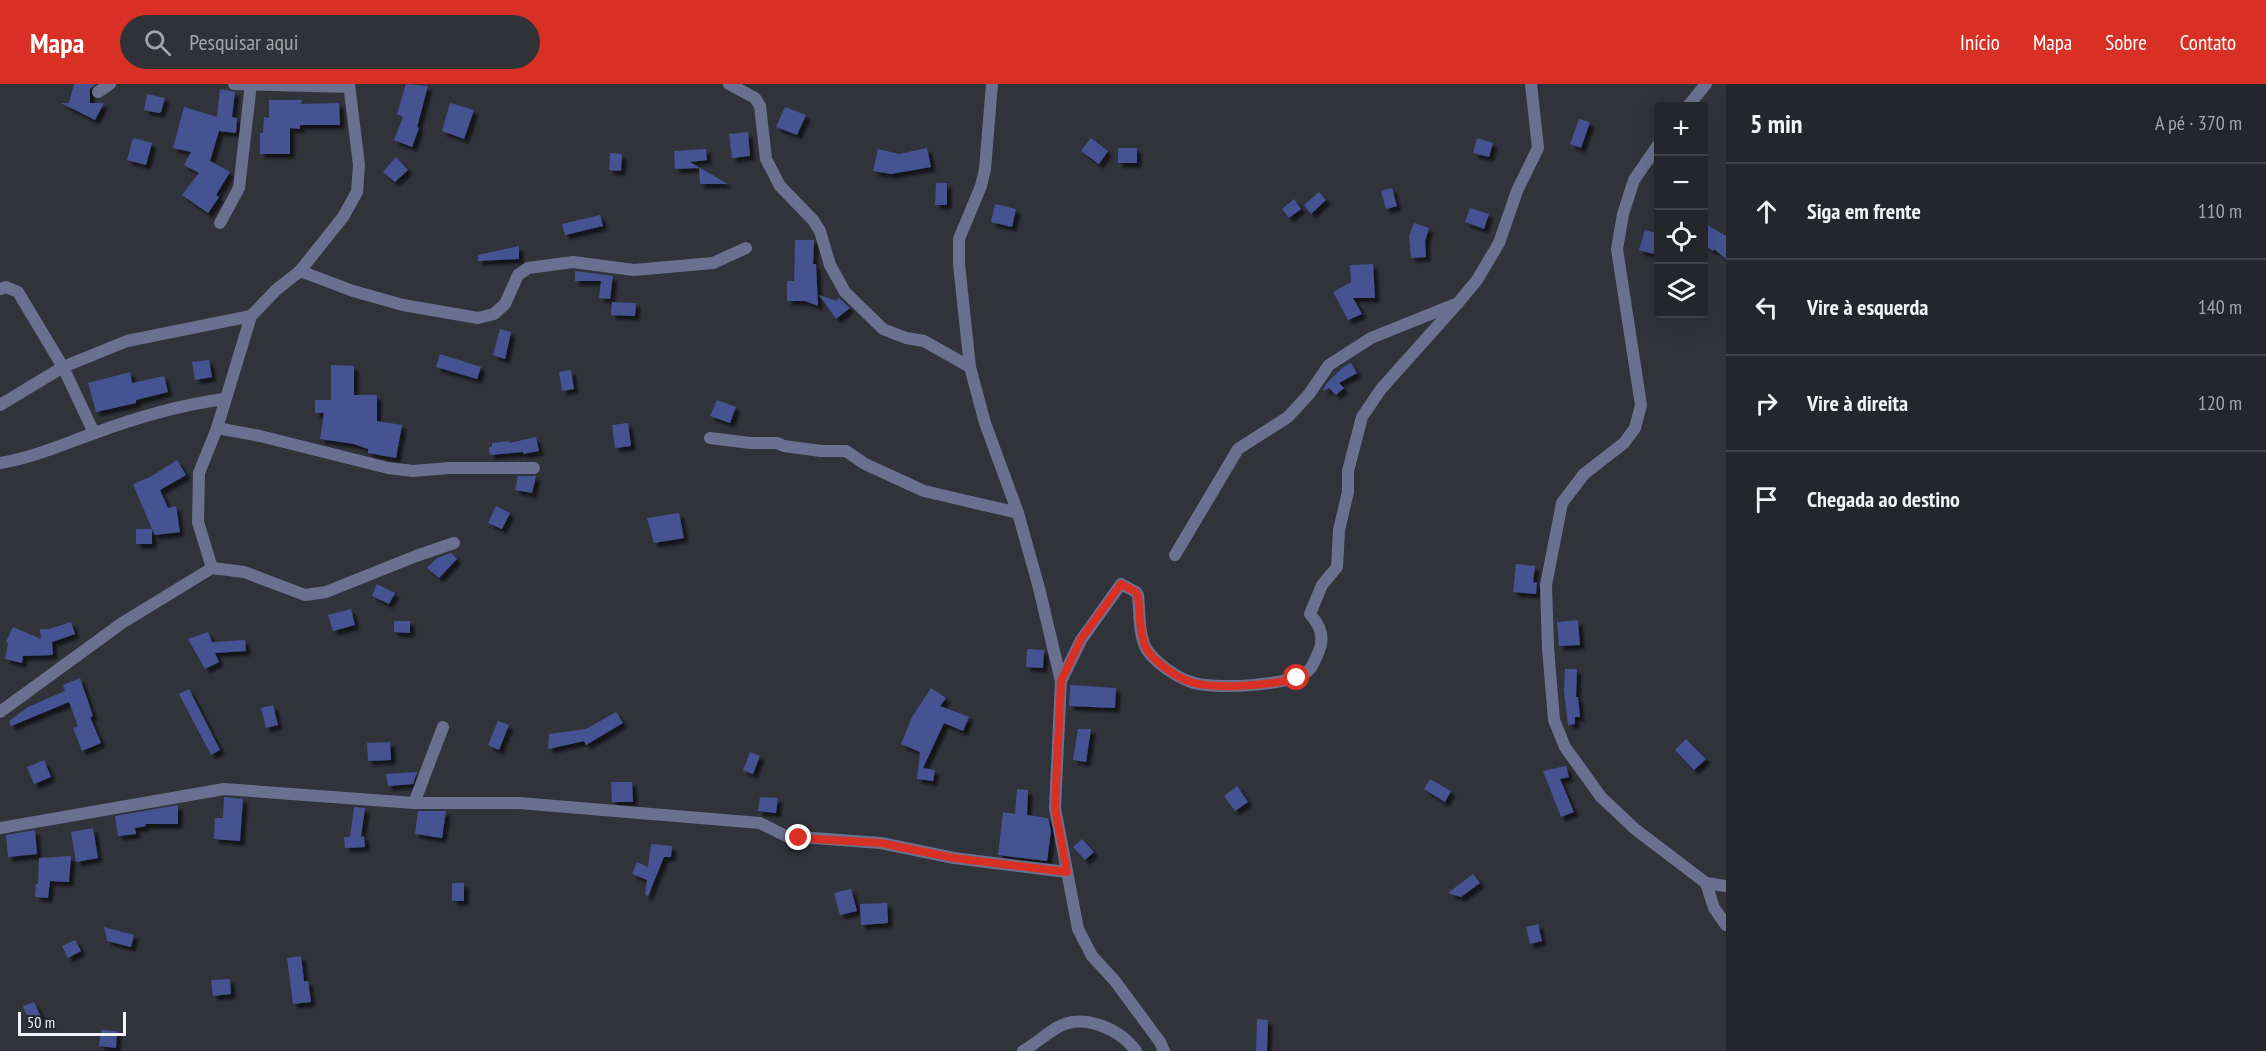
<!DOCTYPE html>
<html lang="pt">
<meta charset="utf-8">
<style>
:root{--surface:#25262c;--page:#313238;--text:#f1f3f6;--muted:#a3a5a9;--line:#424348;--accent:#d93025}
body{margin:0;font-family:"PT Sans Narrow",sans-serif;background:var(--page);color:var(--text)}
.controls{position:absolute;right:18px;top:18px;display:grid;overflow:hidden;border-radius:6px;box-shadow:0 6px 24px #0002}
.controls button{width:54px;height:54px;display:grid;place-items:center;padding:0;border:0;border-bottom:2px solid var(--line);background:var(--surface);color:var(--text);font:30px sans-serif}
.scale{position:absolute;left:18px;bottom:15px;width:108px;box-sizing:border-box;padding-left:6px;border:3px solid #f1f3f8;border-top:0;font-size:16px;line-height:21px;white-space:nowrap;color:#f1f3f8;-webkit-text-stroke:4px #272931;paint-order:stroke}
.stop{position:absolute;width:18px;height:18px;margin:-14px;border:4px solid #d93025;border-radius:50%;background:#fff}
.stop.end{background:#d93025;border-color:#fff;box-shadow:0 2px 6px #0008}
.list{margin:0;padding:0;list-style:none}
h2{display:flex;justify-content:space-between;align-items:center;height:78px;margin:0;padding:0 24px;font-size:26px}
h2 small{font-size:20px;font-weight:400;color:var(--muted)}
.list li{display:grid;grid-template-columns:39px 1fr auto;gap:18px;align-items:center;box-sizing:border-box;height:96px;padding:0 24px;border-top:2px solid var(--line)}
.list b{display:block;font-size:22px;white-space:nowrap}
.list em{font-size:20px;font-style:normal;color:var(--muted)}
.icon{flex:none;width:33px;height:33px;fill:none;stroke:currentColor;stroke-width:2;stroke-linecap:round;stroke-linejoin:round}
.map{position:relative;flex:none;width:1726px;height:967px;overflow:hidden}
header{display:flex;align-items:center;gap:36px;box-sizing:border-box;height:84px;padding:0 30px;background:var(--accent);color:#fff}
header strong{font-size:28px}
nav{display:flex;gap:33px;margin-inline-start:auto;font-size:21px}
.search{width:420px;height:54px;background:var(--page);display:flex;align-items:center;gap:15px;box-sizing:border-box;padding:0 21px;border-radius:33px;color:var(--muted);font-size:22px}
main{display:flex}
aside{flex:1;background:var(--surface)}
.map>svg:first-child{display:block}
.building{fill:#455293;filter:url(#shadow)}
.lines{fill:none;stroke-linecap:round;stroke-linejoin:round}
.street{stroke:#6a7190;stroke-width:12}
.route{stroke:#d93025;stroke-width:8}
</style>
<header>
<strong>Mapa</strong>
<div class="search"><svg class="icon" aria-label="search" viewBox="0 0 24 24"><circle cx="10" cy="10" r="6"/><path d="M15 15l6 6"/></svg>Pesquisar aqui</div>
<nav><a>Início</a><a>Mapa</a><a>Sobre</a><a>Contato</a></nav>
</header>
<main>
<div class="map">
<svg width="1726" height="967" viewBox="0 0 1726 967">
<defs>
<filter id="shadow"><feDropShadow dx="4.5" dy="4.5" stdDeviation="1.5" flood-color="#0009"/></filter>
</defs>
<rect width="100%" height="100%" fill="#31333b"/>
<g class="building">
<path d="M74,0H95L90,5V19H104L95,36L61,19H69Z"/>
<path d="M406,0L428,2L417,43L419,44L412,63L394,56L403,33L397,30Z"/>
<path d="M220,5L235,8L232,33L237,34L236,49L219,47L210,77L230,88L216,111L219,113L208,129L182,111L199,89L184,81L191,68L173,64L184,23L217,33Z"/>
<path d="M147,10L165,14L161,28L159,29L144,26Z"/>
<path d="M269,16H302L301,20L339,19L340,41H300V45L290,44V70H260V49H263L264,33L269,34Z"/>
<path d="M450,19L474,26L464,55L442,47Z"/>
<path d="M785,23L806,31L797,51L776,43Z"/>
<path d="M1579,35L1590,38L1581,64L1570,60Z"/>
<path d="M748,48L750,72L732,74L729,50Z"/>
<path d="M133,54L152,59L146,81L127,76Z"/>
<path d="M1091,54L1108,67L1099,80L1081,67Z"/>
<path d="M1477,54L1493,59L1489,73L1473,69Z"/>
<path d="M927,64L931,83L891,90L873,87L878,65L899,70Z"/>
<rect x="1118" y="64" width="19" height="15"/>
<path d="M706,65L707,76L690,78L728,100H700L699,84L675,85L674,67Z"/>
<path d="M610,69L622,70L621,87L609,86Z"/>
<path d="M396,73L408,86L395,98L383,88Z"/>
<path d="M936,99H947V121H935Z"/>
<path d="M1392,104L1397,122L1386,125L1381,107Z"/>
<path d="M1319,108L1326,116L1311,130L1304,121Z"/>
<path d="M1294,115L1301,125L1289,134L1282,125Z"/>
<path d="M995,120L1016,125L1012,143L991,138Z"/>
<path d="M1470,124L1489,130L1484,145L1465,138Z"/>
<path d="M600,131L603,142L565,151L562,140Z"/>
<path d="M1414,139L1429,144L1425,157L1426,173L1411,174L1409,152Z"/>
<path d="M1704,139L1726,152V175L1714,165L1713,167L1704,161Z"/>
<path d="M1645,146L1659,150L1653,170L1639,166Z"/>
<path d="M795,156H814L813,180H816L818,222L805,217H787V197H794Z"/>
<path d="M519,162V175L478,177V171Z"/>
<path d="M1373,180L1375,214H1353L1362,230L1348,236L1333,208L1351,198L1350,181Z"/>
<path d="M575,187L613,192L610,215L599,214L601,197H575Z"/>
<path d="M819,211L836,217L839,214L850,224L836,235Z"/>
<path d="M612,218L636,219L635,232L611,231Z"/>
<path d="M500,245L511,248L505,275L493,271Z"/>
<path d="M440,270L481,283L477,295L436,283Z"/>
<path d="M209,276L212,293L195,296L192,278Z"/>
<path d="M1351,279L1357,289L1339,299L1344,304L1336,311L1329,304L1323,307L1326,300L1342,284Z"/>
<path d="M331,281L354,282V311H377V337L402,341L396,374L368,369V365L354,360L320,355L324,329H315V316H331Z"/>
<path d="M571,286L574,305L562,307L559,288Z"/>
<path d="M130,288L132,299L164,292L168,308L136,316V319L96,328L88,299Z"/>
<path d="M717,316L736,323L730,339L710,332Z"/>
<path d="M628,339L631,362L615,364L612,341Z"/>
<path d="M536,353L539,367L523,370V368L490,371L489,363H492V359L509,357V359Z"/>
<path d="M177,376L186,391L160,406L168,424L176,422L180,448L155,451L152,445V460H136V445H152L133,400L150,393Z"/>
<path d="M518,392H536L532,409L515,406Z"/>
<path d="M496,422L510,429L502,445L488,439Z"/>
<path d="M679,429L684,454L654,459L647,434Z"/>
<path d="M451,469L457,475L439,494L427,484L437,474Z"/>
<path d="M1516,480L1535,482L1533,498L1537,499L1536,510L1513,508Z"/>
<path d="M377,500L395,509L389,520L372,512Z"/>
<path d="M351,525L355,541L333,547L328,531Z"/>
<path d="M1578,536L1580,561L1559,562L1557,538Z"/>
<path d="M394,537H410V549L394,548Z"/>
<path d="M71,538L75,550L52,558L53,571L23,572L22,579L5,575L8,559L6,558L13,543L41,555L40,545H49Z"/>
<path d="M208,548L212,558L245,556L246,567L215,569L219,578L205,585L188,555Z"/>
<path d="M1027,565L1044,566L1043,584L1026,583Z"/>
<path d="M1565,585H1577L1576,613H1578L1580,633H1575V640L1568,641L1564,607Z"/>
<path d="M80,594L93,632L90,633L101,659L82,667L73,644L78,642L69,618L11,642L9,637L28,623L65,607L63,601Z"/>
<path d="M1070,601L1116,604L1115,624L1069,622Z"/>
<path d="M931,604L946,614L940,622L969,633L963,647L944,639L923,684L935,686L933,697L917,695L920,668L901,660L912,633Z"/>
<path d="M189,605L220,666L211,671L179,610Z"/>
<path d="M273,621L278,641L266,644L261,624Z"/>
<path d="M616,628L623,639L586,661L584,657L548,665L549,650L586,645Z"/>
<path d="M498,637L509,641L499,666L488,661Z"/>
<path d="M1078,645H1091L1086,678L1073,676Z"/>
<path d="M1686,655L1706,675L1694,686L1675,666Z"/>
<path d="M390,658L391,676L368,677L367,659Z"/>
<path d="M750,668L760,672L753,690L743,686Z"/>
<path d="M44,676L51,693L34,700L27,683Z"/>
<path d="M1566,682L1569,693L1560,695L1574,728L1561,733L1543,687Z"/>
<path d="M417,688L413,700L388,702L386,690Z"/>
<path d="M1430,695L1451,707L1445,718L1424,705Z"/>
<path d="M611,698H632L633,718H612Z"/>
<path d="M1237,702L1248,718L1235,727L1224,712Z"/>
<path d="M1017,705L1028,706L1027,731L1048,734L1051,747L1047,777L998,771L1003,728L1015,730Z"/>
<path d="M224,713L243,715L240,757L214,755L215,734H223Z"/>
<path d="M760,713L778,714L776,729L758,727Z"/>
<path d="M178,721V740H145L146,742L135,744L136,750L118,752L115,732Z"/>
<path d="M354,723L365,724L361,753L364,752L365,763L345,764L344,753H350Z"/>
<path d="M418,727H446L442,754L415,750Z"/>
<path d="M93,744L98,774L76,778L71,748Z"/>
<path d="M35,746L37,770L8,773L6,751Z"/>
<path d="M1082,755L1094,768L1085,776L1073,763Z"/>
<path d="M651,760L672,762L671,773H664L648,812L645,811L647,796L632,790L637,778L648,783Z"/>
<path d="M71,772L69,798L50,797L48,814L35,813L36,800H38L39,774Z"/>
<path d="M1473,790L1480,799L1461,813L1448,809Z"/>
<rect x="452" y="799" width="12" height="18"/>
<path d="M851,805L857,827L840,831L834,809Z"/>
<path d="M887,819L888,839L861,841L860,820Z"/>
<path d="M1538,840L1542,857L1530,860L1526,843Z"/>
<path d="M104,843L134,851L131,863L107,857Z"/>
<path d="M75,856L81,867L68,874L62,862Z"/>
<path d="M301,872L304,897H308L311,918L293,920L287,874Z"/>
<path d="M230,895L231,910L213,912L211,896Z"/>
<path d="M34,918L42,935L30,939L23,922Z"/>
<path d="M1257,935L1268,936L1267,967H1256Z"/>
<path d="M101,946L117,947L116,964L99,962Z"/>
</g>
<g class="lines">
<g class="street">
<path d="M234,0L349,3"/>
<path d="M729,0L755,14L760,22L766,75L780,102L813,136L820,147L830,181L845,208L883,245L906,254L924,257L970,283"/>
<path d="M992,0L985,85L981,102L959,155V180L970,283L985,339L1018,429L1039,504L1061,597L1055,724L1078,845L1092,872L1115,897L1160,958L1164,967"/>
<path d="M98,8L110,0"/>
<path d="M1688,22L1706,0"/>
<path d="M1658,61L1634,96L1623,130L1617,165L1641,321L1635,344L1624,359L1584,390L1562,419L1546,501L1548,564L1554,636L1565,663L1601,713L1635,745L1706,799L1726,802"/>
<path d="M220,139L239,104L251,0"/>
<path d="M300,187L353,207L403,221L478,234L494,230L505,220L518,191L528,184L573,178L634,186L713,179L746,164"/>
<path d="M0,205L6,203L18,208L63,283L94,349"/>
<path d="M0,321L63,283L127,257L251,232"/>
<path d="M217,344L260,352L388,384L413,387L449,384H534"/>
<path d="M710,354L750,359H777L784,362L821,367H846L865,380L924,407L1018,429"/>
<path d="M0,379C32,374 61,361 92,350C135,334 179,321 224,315"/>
<path d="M1175,471L1238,365L1288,333L1309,310L1329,281L1371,254L1458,219L1477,196L1499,159L1517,107L1538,64L1531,0"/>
<path d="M212,484L198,438L199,389L217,344L251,232L276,206L300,187L343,133L357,108L359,81L349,0"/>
<path d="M1061,597L1081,556L1121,500L1136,508L1138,511C1140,528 1138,551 1147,566C1156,579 1176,593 1191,598C1214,606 1288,602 1308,587C1313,583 1316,573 1319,567C1325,553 1320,541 1310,530L1322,501L1337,483L1339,446L1348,408V387L1362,333L1381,305L1458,219"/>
<path d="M0,628L122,539L212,484L244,488L305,511L326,508L416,472L454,459"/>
<path d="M414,719L443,643"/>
<path d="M0,744L224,705L414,719H519L760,739L786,752L881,759L954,774L1067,788"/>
<path d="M1706,799L1714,824L1726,841"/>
<path d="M1023,967C1035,960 1046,950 1058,943C1084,929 1120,945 1136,967"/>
</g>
</g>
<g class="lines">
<path class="route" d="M799,754L881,759L954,774L1067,788L1055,724L1061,597L1081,555L1121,500L1136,508L1138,512C1140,528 1139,547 1145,562C1151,576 1177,594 1191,598C1215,606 1273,601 1297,594"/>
</g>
</svg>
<div class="controls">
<button>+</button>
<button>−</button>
<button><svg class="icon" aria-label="locate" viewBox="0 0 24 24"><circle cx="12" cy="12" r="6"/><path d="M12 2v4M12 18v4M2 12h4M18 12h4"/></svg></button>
<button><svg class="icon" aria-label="layers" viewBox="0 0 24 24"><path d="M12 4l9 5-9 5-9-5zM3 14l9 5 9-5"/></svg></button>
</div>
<div class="scale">50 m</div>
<div class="stop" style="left:1297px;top:594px"></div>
<div class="stop end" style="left:799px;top:754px"></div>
</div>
<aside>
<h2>5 min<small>A pé · 370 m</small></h2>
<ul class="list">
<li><svg class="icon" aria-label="ahead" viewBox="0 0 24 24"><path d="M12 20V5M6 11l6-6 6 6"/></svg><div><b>Siga em frente</b></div><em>110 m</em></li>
<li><svg class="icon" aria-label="left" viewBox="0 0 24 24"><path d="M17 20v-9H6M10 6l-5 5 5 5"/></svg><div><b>Vire à esquerda</b></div><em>140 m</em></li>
<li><svg class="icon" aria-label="right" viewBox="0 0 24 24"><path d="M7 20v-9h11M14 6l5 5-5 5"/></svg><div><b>Vire à direita</b></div><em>120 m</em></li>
<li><svg class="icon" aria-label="arrive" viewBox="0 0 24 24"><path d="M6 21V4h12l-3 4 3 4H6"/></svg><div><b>Chegada ao destino</b></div></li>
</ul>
</aside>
</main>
